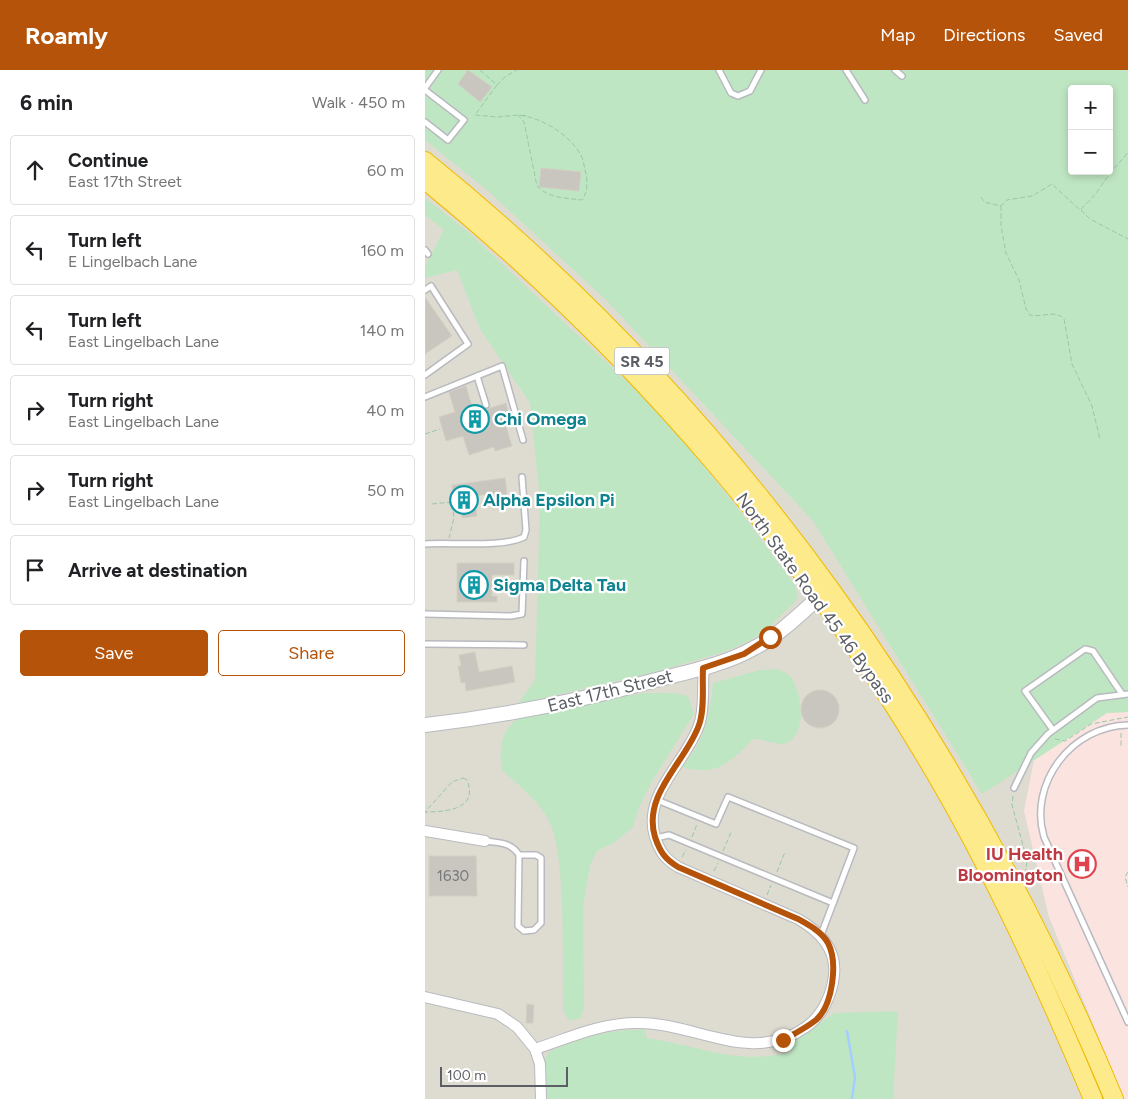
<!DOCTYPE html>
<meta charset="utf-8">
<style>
:root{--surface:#fff;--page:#f6f6f6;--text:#202124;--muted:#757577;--line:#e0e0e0;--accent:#b45309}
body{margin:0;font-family:Figtree,sans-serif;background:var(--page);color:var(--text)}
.controls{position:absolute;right:15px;top:15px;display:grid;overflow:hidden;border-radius:5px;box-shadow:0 2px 8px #0003}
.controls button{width:45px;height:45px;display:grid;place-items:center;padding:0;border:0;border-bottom:1px solid var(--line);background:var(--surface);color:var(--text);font:25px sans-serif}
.scale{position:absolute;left:15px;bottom:12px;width:128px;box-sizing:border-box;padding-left:5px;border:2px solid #5b5e64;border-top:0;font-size:14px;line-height:18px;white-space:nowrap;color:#5b5e64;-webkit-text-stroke:4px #fff;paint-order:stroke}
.stop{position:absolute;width:15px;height:15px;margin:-11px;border:4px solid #b45309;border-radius:50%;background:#fff}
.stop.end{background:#b45309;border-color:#fff;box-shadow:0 1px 5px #0008}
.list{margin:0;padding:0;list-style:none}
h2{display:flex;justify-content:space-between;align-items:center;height:65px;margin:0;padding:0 20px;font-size:21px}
h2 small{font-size:16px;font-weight:400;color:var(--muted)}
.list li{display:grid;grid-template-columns:32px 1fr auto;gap:15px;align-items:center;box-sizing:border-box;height:70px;margin:0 10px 10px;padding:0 10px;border:1px solid var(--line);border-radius:5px}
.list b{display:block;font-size:19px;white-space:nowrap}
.list p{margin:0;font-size:16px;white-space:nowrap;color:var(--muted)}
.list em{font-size:16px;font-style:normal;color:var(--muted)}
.actions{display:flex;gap:10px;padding:15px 20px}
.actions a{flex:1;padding:11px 0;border:1px solid var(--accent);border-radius:5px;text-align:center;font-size:18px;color:var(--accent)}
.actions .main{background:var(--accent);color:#fff}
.icon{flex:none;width:28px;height:28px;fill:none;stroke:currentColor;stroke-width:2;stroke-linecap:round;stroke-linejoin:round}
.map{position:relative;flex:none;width:703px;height:1029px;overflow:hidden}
header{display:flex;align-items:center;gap:30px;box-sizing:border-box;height:70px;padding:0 25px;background:var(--accent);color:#fff}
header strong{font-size:24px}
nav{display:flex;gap:28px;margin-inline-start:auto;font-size:18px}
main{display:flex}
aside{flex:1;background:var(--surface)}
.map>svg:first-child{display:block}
.education{fill:#dedcd1;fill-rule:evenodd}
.medical{fill:#fbe4df}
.green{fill:#bfe6c2;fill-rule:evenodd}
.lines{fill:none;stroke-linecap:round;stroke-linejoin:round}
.stream{stroke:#a2cfff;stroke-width:2.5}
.building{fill:#c9c6c0;stroke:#d3cfc1}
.lane-casing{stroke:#b8babf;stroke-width:8}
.street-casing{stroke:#b8babf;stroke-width:12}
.secondary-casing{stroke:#b9bbc1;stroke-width:16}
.highway-casing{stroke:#f1ba00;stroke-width:20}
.path{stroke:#98c7aa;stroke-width:1;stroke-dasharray:5 2.5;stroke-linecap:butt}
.lane{stroke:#fff;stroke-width:5}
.street{stroke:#fff;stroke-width:10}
.secondary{stroke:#fff;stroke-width:14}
.highway{stroke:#fdea8b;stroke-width:18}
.route{stroke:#b45309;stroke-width:6}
.labels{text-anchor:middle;stroke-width:4.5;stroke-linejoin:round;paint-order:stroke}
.number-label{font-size:15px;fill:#76787b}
.shield{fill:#fff;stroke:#8c8e92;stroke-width:1}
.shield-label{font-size:16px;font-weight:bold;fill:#5b5e64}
.culture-label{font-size:18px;font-weight:bold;fill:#0d838f;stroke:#fff;text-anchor:start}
.street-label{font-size:18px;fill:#5b5e64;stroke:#fff}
.health-label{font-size:18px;font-weight:bold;fill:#be3a42;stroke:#fff;text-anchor:end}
</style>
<header>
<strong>Roamly</strong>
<nav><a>Map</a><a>Directions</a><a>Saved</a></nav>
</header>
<main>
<aside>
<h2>6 min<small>Walk · 450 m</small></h2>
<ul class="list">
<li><svg class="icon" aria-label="ahead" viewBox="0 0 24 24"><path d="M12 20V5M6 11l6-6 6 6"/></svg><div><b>Continue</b><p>East 17th Street</p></div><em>60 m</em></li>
<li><svg class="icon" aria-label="left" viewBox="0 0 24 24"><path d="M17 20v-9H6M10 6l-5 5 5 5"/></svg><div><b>Turn left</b><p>E Lingelbach Lane</p></div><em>160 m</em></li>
<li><svg class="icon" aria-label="left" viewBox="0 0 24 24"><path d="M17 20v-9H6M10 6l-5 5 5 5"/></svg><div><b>Turn left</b><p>East Lingelbach Lane</p></div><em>140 m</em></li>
<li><svg class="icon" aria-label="right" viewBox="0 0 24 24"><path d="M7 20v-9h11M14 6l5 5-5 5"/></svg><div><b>Turn right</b><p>East Lingelbach Lane</p></div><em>40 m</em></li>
<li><svg class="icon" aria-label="right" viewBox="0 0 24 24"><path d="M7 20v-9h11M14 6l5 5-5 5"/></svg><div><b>Turn right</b><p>East Lingelbach Lane</p></div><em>50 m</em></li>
<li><svg class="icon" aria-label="arrive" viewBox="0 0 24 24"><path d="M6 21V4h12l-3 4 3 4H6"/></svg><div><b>Arrive at destination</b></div></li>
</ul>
<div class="actions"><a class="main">Save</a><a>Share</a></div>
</aside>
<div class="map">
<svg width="703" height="1029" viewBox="0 0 703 1029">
<rect width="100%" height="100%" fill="#eeece3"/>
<path class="education" d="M0,0H703V1029H0ZM647,19H684V101H647Z"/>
<path class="medical" d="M703,642V1029H699L624,847L599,741L609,690L682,643Z"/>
<g class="green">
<path d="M0,0H703V642L682,643L557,724L388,451L181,230L63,121L0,70ZM647,19H684V101H647Z"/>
<path d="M0,128L42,161L210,319L252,363L312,437L369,514L373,524L371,531L340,561L322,572L296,583L230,602L93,634L110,610L115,431L105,333L55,259L32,200L0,208V196L19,160L0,145Z"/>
<path d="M352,599C356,601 362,603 365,606C377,621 382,659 365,671C355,679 340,668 328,669C305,693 291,707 257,697C279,673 285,645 288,613L335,600Z"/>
<path d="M219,623H248L263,626L269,644L227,711L214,737L208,757L190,772L172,781L165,795L158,837L159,938L155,949L143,950L138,939C137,897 142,782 123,749C111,728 93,715 76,699C75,673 75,661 97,645Z"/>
<path d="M473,941L468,1029H122L119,990L125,981C157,968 186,958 221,960V968C274,975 310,996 366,982L363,974L410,943Z"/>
</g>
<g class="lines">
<path class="stream" d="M422,961L430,1007L427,1029"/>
</g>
<g class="building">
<path d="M43,0L67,17L55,32L33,14Z"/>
<path d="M116,98L156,102L154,121L114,117Z"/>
<path d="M0,227L27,266L0,284Z"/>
<path d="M41,316L49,343L81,333L86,351L80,353L87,376L70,381L69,377L44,385L38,366L21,371L14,347L30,342L24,322Z"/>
<path d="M80,408L82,424L78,425L80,438L67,439L65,424L49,426L52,446L37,448L35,434L29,435L27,415Z"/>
<path d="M32,493H89V505H67V526H72V532H32Z"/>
<path d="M50,582L54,602L87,596L90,612L41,621L40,612L36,613L33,596H36L34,585Z"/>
<circle cx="395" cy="639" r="19"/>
<path d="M4,786H51L52,826H4Z"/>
<path d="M102,934L109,935L108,953H101Z"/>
</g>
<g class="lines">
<defs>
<g id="lane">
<path d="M294,0L306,23L313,26L325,21L336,0"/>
<path d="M421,0L440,30"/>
<path d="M470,0L477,6"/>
<path d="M0,18L13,0"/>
<path d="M0,20L39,50L23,70L0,52"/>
<path d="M0,180L3,184"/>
<path d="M0,220L6,216L43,274L0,305"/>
<path d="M52,306L61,335"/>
<path d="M0,327L77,296L98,370"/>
<path d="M0,474C27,472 77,478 99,467L101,460L97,407"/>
<path d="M0,544L86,546L97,544L99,491"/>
<path d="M0,574L99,575"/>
<path d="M703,655C647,656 603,713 619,767L703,952"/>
<path d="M628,660L600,621L660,579L668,581L697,624"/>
<path d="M589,718L606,683L623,664L672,628L703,624"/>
<path d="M232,730L291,754L303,727L429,778L396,865"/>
<path d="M231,768L244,765L408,833"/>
<path d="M60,771C74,773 86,772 94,785L93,856L99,861L109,860L116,853V788L111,785H94"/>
</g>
<g id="street">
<path d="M0,761L60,771"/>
<path d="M0,927L73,944L92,957L110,979L115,994L116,1029"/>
<path d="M110,979C144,968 175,953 212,953C270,952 326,996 381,957C397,946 407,925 409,905C412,878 394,861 373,849L253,797C240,789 235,782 230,767C217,724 261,693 274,655C280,639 277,615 279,597"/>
</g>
<path id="secondary" d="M0,655C80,646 158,630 235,609C267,601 301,594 329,578C354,566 380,539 401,521"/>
<g id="highway">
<path d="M0,91C309,341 537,663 689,1029"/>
<path d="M0,110C210,281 390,491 524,727C579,825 625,926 668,1029"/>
</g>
</defs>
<use href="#lane" class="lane-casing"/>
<use href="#street" class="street-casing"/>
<use href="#secondary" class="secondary-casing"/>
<use href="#highway" class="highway-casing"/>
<g class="path">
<path d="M55,0L72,15L81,6L92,0"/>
<path d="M72,15L50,45L73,47L93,45C115,47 142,63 154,82C158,87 159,95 160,100C163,110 163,122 157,130C141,128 123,128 112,116L99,52L93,45L103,46"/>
<path d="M556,127L559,132L576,136L582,130L607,126L627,114L655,140C670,126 672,122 683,106C689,97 697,91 703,82"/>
<path d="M576,136V156L581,183L594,210L601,239L605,245C617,248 630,239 639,249L647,294L667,336L675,369"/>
<path d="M656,140L665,149L703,169"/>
<path d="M0,364L15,359"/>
<path d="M7,434L27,432L29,448L24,468"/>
<path d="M696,663V677"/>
<path d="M630,669L640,671L666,654L703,647"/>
<path d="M38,708L42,710C54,740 20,742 0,742L27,712Z"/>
<path d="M588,726L587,735L602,790L600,809"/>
<path d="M267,767L272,754"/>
<path d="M298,781L307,760"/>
<path d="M257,787L261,780"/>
<path d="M289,801L293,793"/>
<path d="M352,802L360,782"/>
<path d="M703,802L700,807L703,817"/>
<path d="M342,825L346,815"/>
</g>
<use href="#lane" class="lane"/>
<use href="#street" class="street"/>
<use href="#secondary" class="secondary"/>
<use href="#highway" class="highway"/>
</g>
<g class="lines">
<path class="route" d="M345,567L319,584L278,598C277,615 280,639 274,655C261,692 217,724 230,767C235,782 240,789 253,797L373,849C384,855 397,862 403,873C413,892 408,935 391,950C381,958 369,964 358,970"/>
</g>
<defs>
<symbol id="building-ring" viewBox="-11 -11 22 22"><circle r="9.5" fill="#fff" stroke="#0f9aa8" stroke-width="1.5"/><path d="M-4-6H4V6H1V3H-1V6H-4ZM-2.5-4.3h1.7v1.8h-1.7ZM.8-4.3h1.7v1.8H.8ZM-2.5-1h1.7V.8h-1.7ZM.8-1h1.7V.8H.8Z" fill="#0f9aa8"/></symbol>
<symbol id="hospital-ring" viewBox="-11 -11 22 22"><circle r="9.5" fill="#fff" stroke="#e0444e" stroke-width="1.5"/><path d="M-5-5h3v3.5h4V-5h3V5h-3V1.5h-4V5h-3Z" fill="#e0444e"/></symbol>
</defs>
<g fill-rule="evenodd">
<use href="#building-ring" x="34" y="333" width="32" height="32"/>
<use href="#building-ring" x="23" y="414" width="32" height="32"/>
<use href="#building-ring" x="33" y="499" width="32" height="32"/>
<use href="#hospital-ring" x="641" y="778" width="32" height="32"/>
</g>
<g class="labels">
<g class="number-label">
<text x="28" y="811">1630</text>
</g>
<rect class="shield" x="189.5" y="277.5" width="55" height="27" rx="4"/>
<g class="shield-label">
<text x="217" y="297">SR 45</text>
</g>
<g class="culture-label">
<text x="69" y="355">Chi Omega</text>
<text x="58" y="436">Alpha Epsilon Pi</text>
<text x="68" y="521">Sigma Delta Tau</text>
</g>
<g class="street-label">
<text transform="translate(390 528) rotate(54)" y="6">North State Road 45 46 Bypass</text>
<text transform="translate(185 621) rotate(-14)" y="6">East 17th Street</text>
</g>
<g class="health-label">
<text x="638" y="790">IU Health<tspan x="638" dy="21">Bloomington</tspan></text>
</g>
</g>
</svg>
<div class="controls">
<button>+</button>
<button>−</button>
</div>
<div class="scale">100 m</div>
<div class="stop" style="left:345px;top:567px"></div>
<div class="stop end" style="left:358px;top:970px"></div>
</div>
</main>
